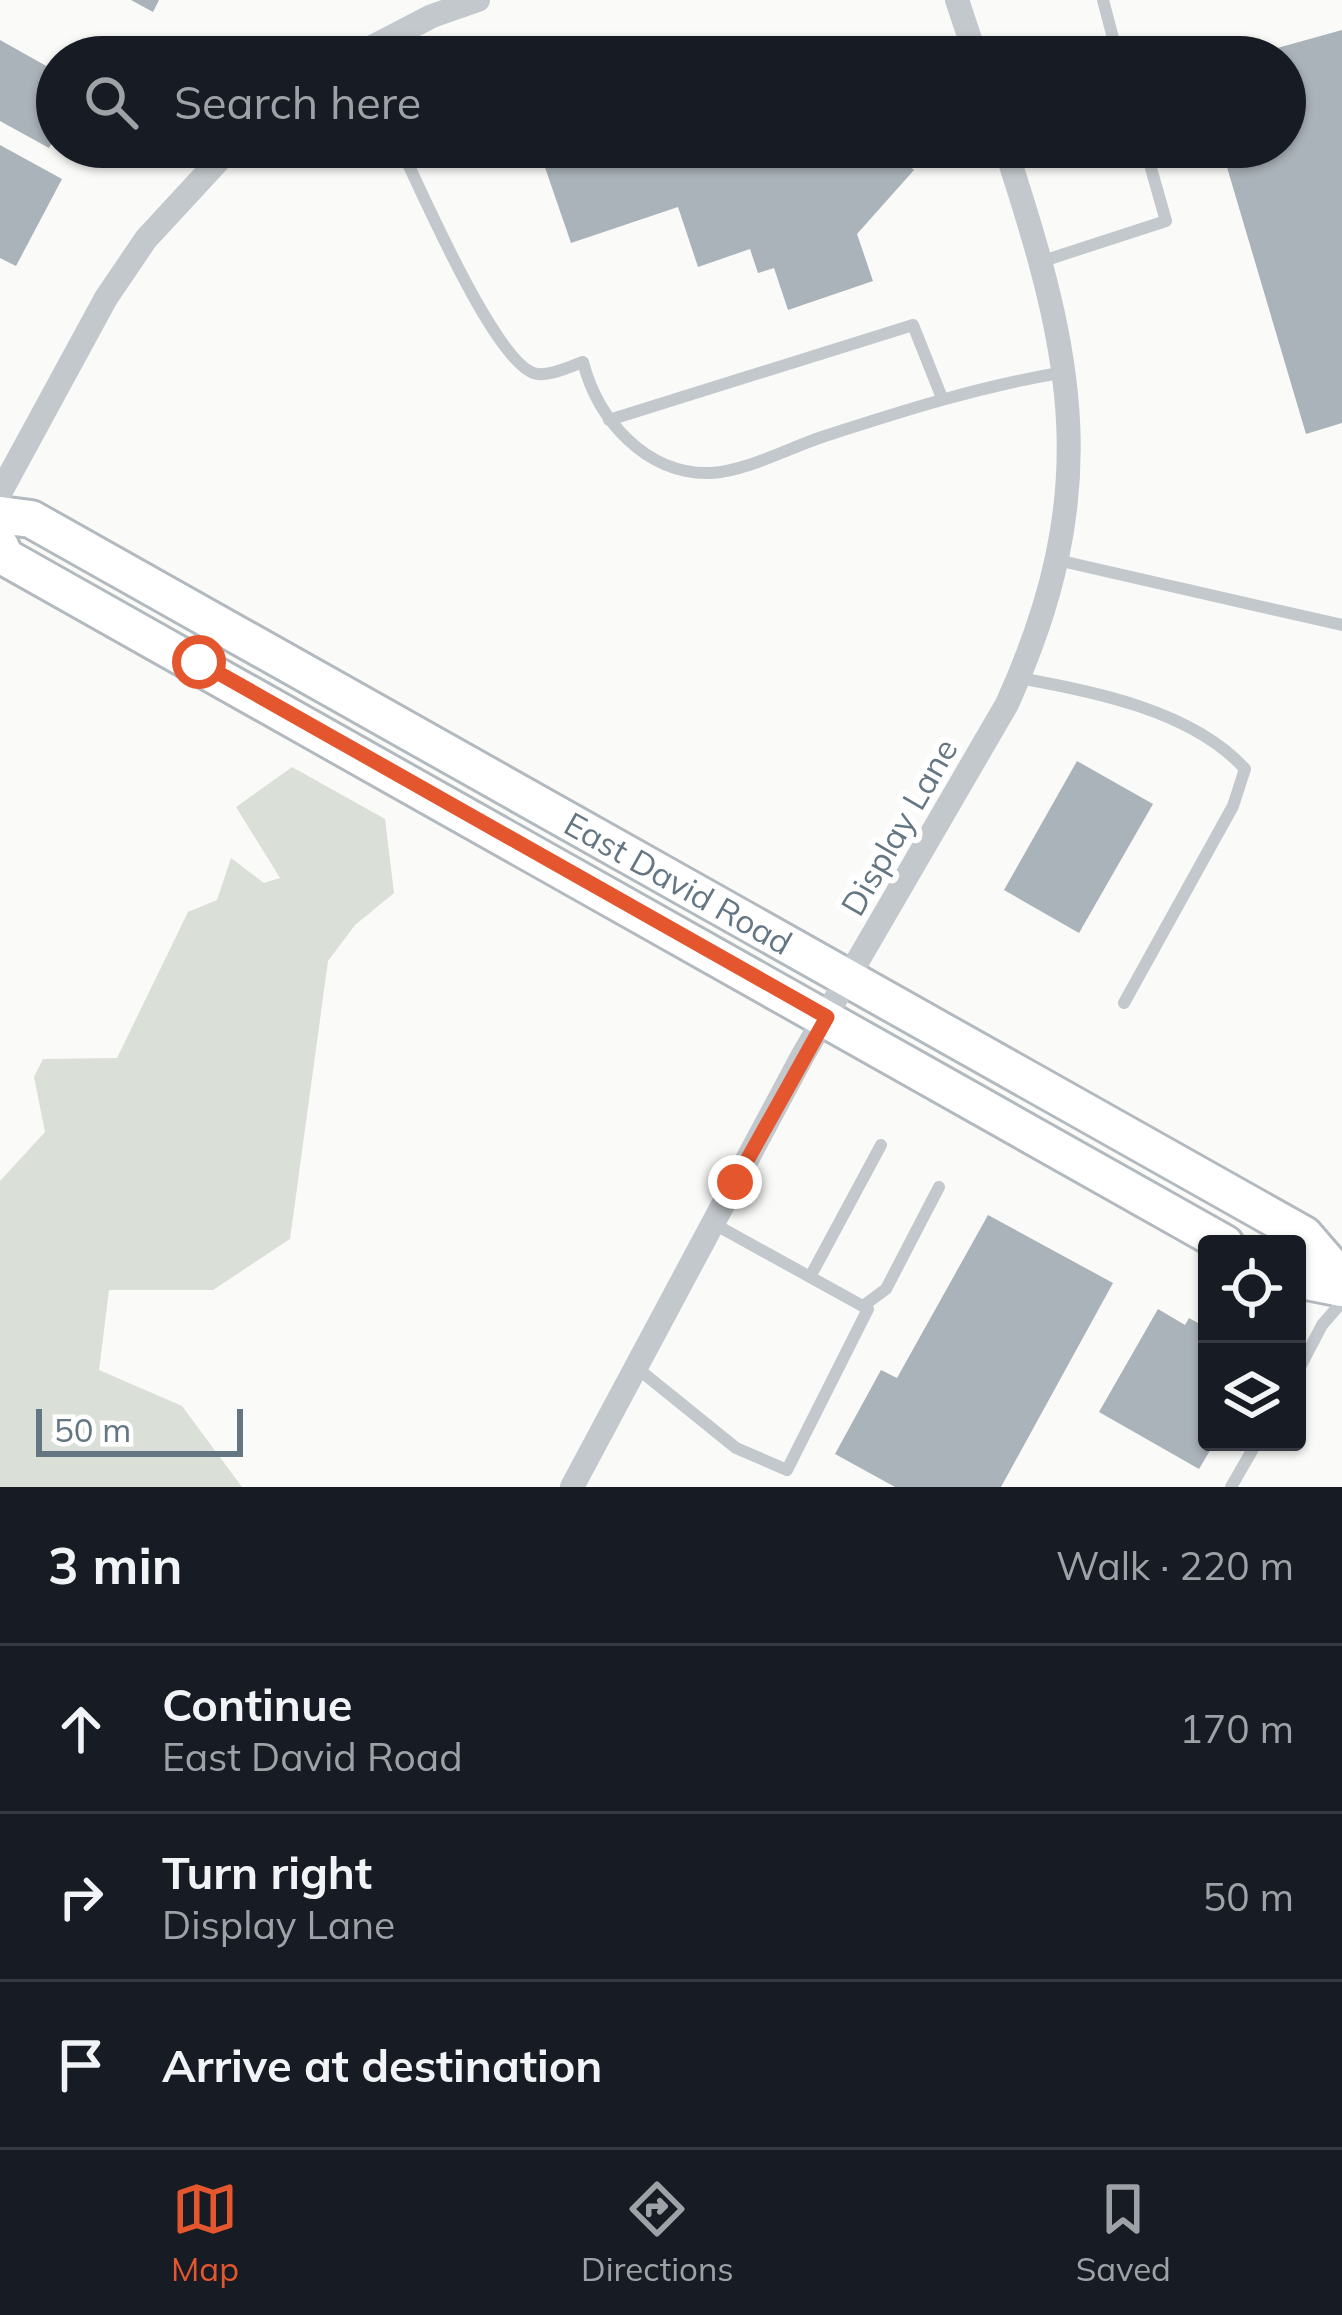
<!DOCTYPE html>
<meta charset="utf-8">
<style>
:root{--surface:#171b24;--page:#20242c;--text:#f1f3f6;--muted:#9ea1a6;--line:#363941;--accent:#e4572e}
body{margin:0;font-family:Mulish,sans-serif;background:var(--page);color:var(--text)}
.controls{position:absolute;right:36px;bottom:36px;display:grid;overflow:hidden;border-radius:12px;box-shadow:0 3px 9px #0004}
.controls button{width:108px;height:108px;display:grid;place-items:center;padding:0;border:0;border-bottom:3px solid var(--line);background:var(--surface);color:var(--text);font:60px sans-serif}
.scale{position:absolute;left:36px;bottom:30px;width:207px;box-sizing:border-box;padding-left:12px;border:6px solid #657683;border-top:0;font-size:33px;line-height:42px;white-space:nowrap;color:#657683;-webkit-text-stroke:9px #fff;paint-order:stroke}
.stop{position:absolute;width:36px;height:36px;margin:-27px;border:9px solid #e4572e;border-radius:50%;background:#fff}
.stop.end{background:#e4572e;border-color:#fff;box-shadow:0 3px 12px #0008}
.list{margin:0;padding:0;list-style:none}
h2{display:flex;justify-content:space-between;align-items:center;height:156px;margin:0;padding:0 48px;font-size:51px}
h2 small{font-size:39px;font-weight:400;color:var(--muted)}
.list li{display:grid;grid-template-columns:78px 1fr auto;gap:36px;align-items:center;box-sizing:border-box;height:168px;padding:0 48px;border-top:3px solid var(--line)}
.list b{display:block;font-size:45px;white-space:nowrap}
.list p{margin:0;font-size:39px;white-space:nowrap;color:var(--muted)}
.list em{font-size:39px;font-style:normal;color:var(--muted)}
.icon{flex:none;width:66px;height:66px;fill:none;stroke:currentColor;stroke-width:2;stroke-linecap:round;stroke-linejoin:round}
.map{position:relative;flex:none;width:1342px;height:1487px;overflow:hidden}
.search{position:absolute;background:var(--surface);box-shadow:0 3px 9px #0004;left:36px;right:36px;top:36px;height:132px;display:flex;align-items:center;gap:30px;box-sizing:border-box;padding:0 42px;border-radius:66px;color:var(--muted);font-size:45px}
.sheet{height:660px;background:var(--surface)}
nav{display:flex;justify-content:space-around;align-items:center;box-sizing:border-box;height:168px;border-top:3px solid var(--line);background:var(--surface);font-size:33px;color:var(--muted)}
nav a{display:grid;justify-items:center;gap:6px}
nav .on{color:var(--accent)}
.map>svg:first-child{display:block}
.green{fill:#dadfd7}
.building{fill:#aab3b9}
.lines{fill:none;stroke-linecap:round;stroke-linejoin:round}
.secondary-casing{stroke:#b3babf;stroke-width:42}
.lane{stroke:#c3c8cc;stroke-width:12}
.street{stroke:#c3c8cc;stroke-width:24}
.secondary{stroke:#fff;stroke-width:36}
.route{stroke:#e4572e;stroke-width:15}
.labels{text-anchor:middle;stroke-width:12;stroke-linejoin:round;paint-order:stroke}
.street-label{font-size:33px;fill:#657683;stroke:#fff}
</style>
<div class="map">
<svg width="1342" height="1487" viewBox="0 0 1342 1487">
<rect width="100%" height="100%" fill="#fafaf8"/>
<path class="green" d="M292,767L385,819L394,893L355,925L328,961L290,1239L213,1290H109L99,1370L182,1406L242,1487H0V1181L45,1132L34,1077L43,1059L117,1058L188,912L217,900L231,858L264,883L280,878L236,807Z"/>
<g class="building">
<path d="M131,0H159L153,12Z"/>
<path d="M1342,30V423L1306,434L1221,147H1285V57L1248,56Z"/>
<path d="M0,40L57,72V133L49,148L0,121Z"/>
<path d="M697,45L705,56L718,52L719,57H683L680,50Z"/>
<path d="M0,145L62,179L16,266L0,258Z"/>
<path d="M538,147H888L914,170L857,234L873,281L788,310L774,268L758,273L750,249L698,267L678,207L571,243Z"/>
<path d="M1077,761L1153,804L1079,933L1004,890Z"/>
<path d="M988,1215L1113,1283L1001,1487H895L835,1454L881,1370L897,1378Z"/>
<path d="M1158,1309L1185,1325L1189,1318L1207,1328V1442H1215L1199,1469L1099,1412Z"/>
</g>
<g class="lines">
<defs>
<g id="secondary">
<path id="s1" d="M0,515L31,519L1304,1235L1342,1279"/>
<path d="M0,546L5,557L1225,1244"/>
<path d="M1297,1279L1342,1288"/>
</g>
</defs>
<use href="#secondary" class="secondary-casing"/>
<g class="lane">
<path d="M1103,0L1118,57"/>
<path d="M400,147C420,187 498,371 538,374C551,376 571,366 583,362C598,420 646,475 711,473C747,471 791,447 825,436C905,410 981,386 1065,372"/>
<path d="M1043,261L1166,221L1145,147"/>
<path d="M609,420L913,325L942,398"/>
<path d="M1057,560L1342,625"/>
<path d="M1019,678C1093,691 1193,711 1245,769L1233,806L1124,1003"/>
<path d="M810,1277L881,1145"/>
<path d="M863,1306L886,1289L939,1187"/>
<path d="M637,1368L736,1448L787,1470L868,1309L716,1225"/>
<path d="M1297,1373L1322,1325L1342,1302"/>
<path d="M1231,1487L1257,1442"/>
</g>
<g class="street">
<path d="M957,0L976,57"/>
<path d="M353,57L432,16L478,0"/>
<path d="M0,493L106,298L146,239L231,147"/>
<path d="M572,1487L803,1055L1007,704C1103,492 1075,359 1005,147"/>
</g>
<use href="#secondary" class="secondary"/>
</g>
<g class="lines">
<path class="route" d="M199,662L827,1017L735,1182"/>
</g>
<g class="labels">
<g class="street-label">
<text transform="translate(899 827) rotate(-60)" y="12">Display Lane</text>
<text dy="12" stroke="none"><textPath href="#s1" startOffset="774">East David Road</textPath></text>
</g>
</g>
</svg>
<div class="controls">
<button><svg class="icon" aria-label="locate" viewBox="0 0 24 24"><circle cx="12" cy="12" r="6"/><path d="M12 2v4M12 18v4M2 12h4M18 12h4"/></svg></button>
<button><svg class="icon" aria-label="layers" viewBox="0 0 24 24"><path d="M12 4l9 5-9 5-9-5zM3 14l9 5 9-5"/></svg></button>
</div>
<div class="scale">50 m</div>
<div class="stop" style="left:199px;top:662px"></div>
<div class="stop end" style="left:735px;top:1182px"></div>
<div class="search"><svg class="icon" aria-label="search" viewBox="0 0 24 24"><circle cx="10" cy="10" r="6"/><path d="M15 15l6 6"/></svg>Search here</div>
</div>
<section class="sheet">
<h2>3 min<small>Walk · 220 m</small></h2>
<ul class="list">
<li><svg class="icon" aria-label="ahead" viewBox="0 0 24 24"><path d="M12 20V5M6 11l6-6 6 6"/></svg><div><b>Continue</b><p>East David Road</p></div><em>170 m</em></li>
<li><svg class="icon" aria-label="right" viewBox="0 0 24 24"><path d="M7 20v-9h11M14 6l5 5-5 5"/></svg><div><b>Turn right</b><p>Display Lane</p></div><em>50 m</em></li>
<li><svg class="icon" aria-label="arrive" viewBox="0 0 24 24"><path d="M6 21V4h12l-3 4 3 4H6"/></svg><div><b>Arrive at destination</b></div></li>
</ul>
</section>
<nav>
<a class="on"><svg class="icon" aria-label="map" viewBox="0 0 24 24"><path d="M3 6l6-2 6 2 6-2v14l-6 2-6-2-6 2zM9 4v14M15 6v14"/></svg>Map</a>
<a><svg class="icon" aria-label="directions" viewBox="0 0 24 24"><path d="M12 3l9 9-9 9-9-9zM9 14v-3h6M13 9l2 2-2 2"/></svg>Directions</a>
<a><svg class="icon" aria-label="saved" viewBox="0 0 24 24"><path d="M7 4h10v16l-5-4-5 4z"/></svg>Saved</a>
</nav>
